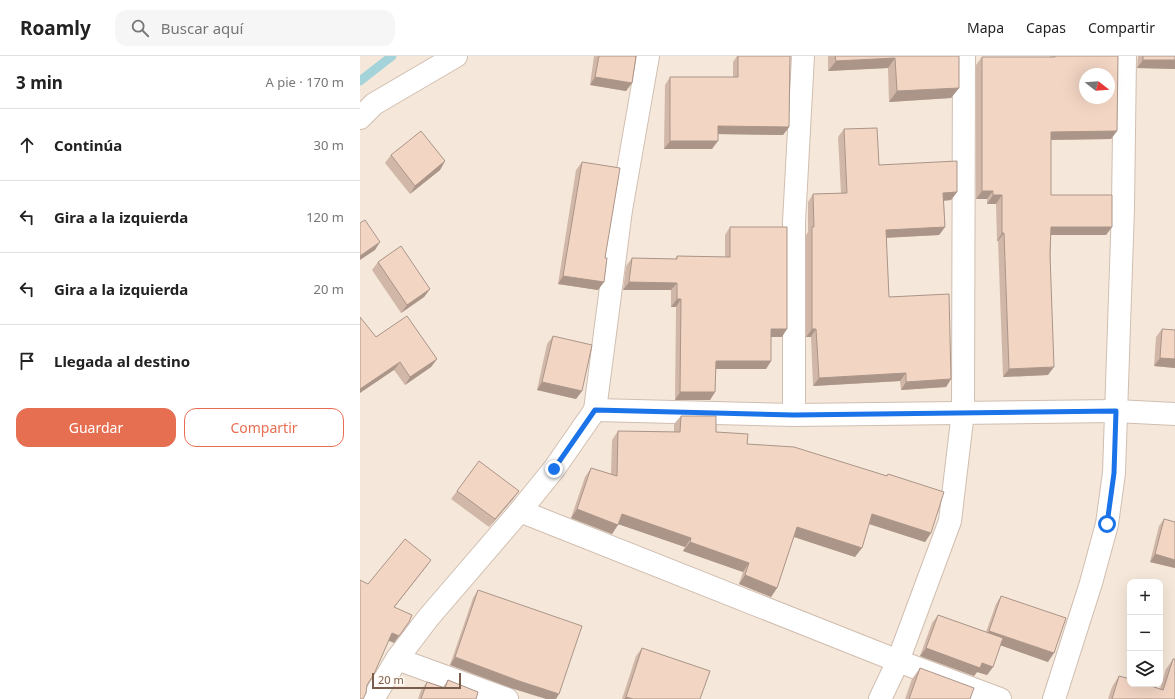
<!DOCTYPE html>
<html lang="es">
<meta charset="utf-8">
<style>
:root{--surface:#fff;--page:#f6f6f6;--text:#222;--muted:#767676;--line:#e0e0e0;--accent:#e76f51}
body{margin:0;font-family:"Noto Sans",sans-serif;background:var(--page);color:var(--text)}
.controls{position:absolute;right:12px;bottom:12px;display:grid;overflow:hidden;border-radius:8px;box-shadow:0 4px 16px #0002}
.controls button{width:36px;height:36px;display:grid;place-items:center;padding:0;border:0;border-bottom:1px solid var(--line);background:var(--surface);color:var(--text);font:20px sans-serif}
.compass{position:absolute;left:719px;top:12px;width:36px;height:36px;border-radius:50%;background:var(--surface);box-shadow:0 4px 16px #0002;rotate:107deg}
.scale{position:absolute;left:12px;bottom:10px;width:89px;box-sizing:border-box;padding-left:4px;border:2px solid #7a5c4d;border-top:0;font-size:11px;line-height:14px;white-space:nowrap;color:#7a5c4d;-webkit-text-stroke:3px #fffaf3;paint-order:stroke}
.stop{position:absolute;width:12px;height:12px;margin:-9px;border:3px solid #1a73e8;border-radius:50%;background:#fff}
.stop.end{background:#1a73e8;border-color:#fff;box-shadow:0 1px 4px #0008}
.list{margin:0;padding:0;list-style:none}
h2{display:flex;justify-content:space-between;align-items:center;height:52px;margin:0;padding:0 16px;font-size:17px}
h2 small{font-size:13px;font-weight:400;color:var(--muted)}
.list li{display:grid;grid-template-columns:26px 1fr auto;gap:12px;align-items:center;box-sizing:border-box;height:72px;padding:0 16px;border-top:1px solid var(--line)}
.list b{display:block;font-size:15px;white-space:nowrap}
.list em{font-size:13px;font-style:normal;color:var(--muted)}
.actions{display:flex;gap:8px;padding:12px 16px}
.actions a{flex:1;padding:9px 0;border:1px solid var(--accent);border-radius:12px;text-align:center;font-size:14px;color:var(--accent)}
.actions .main{background:var(--accent);color:#fff}
.icon{flex:none;width:22px;height:22px;fill:none;stroke:currentColor;stroke-width:2;stroke-linecap:round;stroke-linejoin:round}
.map{position:relative;flex:none;width:815px;height:643px;overflow:hidden}
header{display:flex;align-items:center;gap:24px;box-sizing:border-box;height:56px;padding:0 20px;background:var(--surface);border-bottom:1px solid var(--line)}
header strong{font-size:19px}
nav{display:flex;gap:22px;margin-inline-start:auto;font-size:14px}
.search{width:280px;height:36px;background:var(--page);display:flex;align-items:center;gap:10px;box-sizing:border-box;padding:0 14px;border-radius:12px;color:var(--muted);font-size:15px}
main{display:flex}
aside{flex:1;background:var(--surface)}
.map>svg:first-child{display:block}
.residential{fill:#f5e8da;fill-rule:evenodd}
.lines{fill:none;stroke-linecap:round;stroke-linejoin:round}
.stream{stroke:#a5d3da;stroke-width:9}
.minor-casing{stroke:#d1beb0;stroke-width:24}
.minor{stroke:#fff;stroke-width:22}
.wall{fill:#d1b7a8}
.shaded-wall{fill:#aa9588}
.building{fill:#f3d5c3;stroke:#aa9588;fill-rule:evenodd}
.route{stroke:#1a73e8;stroke-width:5}
</style>
<header>
<strong>Roamly</strong>
<div class="search"><svg class="icon" aria-label="search" viewBox="0 0 24 24"><circle cx="10" cy="10" r="6"/><path d="M15 15l6 6"/></svg>Buscar aquí</div>
<nav><a>Mapa</a><a>Capas</a><a>Compartir</a></nav>
</header>
<main>
<aside>
<h2>3 min<small>A pie · 170 m</small></h2>
<ul class="list">
<li><svg class="icon" aria-label="ahead" viewBox="0 0 24 24"><path d="M12 20V5M6 11l6-6 6 6"/></svg><div><b>Continúa</b></div><em>30 m</em></li>
<li><svg class="icon" aria-label="left" viewBox="0 0 24 24"><path d="M17 20v-9H6M10 6l-5 5 5 5"/></svg><div><b>Gira a la izquierda</b></div><em>120 m</em></li>
<li><svg class="icon" aria-label="left" viewBox="0 0 24 24"><path d="M17 20v-9H6M10 6l-5 5 5 5"/></svg><div><b>Gira a la izquierda</b></div><em>20 m</em></li>
<li><svg class="icon" aria-label="arrive" viewBox="0 0 24 24"><path d="M6 21V4h12l-3 4 3 4H6"/></svg><div><b>Llegada al destino</b></div></li>
</ul>
<div class="actions"><a class="main">Guardar</a><a>Compartir</a></div>
</aside>
<div class="map">
<svg width="815" height="643" viewBox="0 0 815 643">
<rect width="100%" height="100%" fill="#fdf6ec"/>
<path class="residential" d="M0,0H815V643H0ZM725,18H749V42H725ZM770,526H800V628H770Z"/>
<g class="lines">
<path class="stream" d="M0,25L32,0"/>
<defs>
<g id="minor">
<path d="M0,62L14,48L96,0"/>
<path d="M235,354L434,359L756,355L815,358"/>
<path d="M434,359V166L443,0"/>
<path d="M160,455L538,605L640,643"/>
<path d="M37,603L147,643"/>
<path d="M13,643L37,603L68,562L160,455L194,413L235,354L261,154L288,0"/>
<path d="M520,643L538,605L590,465L603,356L604,0"/>
<path d="M694,643L731,527L747,468L754,417L763,152L765,0"/>
</g>
</defs>
<use href="#minor" class="minor-casing"/>
<use href="#minor" class="minor"/>
</g>
<g class="wall">
<path d="M234,0H276L272,27L266,35L230,29Z"/>
<path d="M377,0H430L429,71L423,79L358,78L352,93H304L305,29L310,21H373V6Z"/>
<path d="M468,0H599V32L591,42L529,46L528,12L468,15Z"/>
<path d="M690,0H758L757,75L751,83L691,84V139L752,171L746,179H691L688,319L643,321L638,185H637L636,148H627V143H616V9L622,1H690Z"/>
<path d="M778,0H815V13L777,12Z"/>
<path d="M484,73L519,109L597,136L591,144L584,145L585,171L579,179L526,182L529,241L591,323L586,331L541,334L540,325L453,330L451,281H446V179L448,176V146L453,138L481,137L478,81Z"/>
<path d="M31,99L85,105L80,114L50,138L25,107Z"/>
<path d="M222,106L244,226L238,234L198,228L216,114Z"/>
<path d="M370,171L422,281H411V305L406,313H356L355,336L350,344H315L316,251H311V234H263L266,210L272,202L315,203L317,200L365,201V179Z"/>
<path d="M18,206L70,233L64,241L41,257L12,214Z"/>
<path d="M802,273L815,312L794,310L796,281Z"/>
<path d="M193,280L222,335L216,343L177,334L187,288Z"/>
<path d="M16,281L77,303L71,311L45,329L34,314Z"/>
<path d="M321,360L356,376L387,388L526,420L528,418L571,477L565,486L509,468L495,501L434,481L417,532L411,541L379,528L383,516L323,495L325,491L258,468L252,478L211,462L225,421L231,412L251,418L252,384L258,375L314,376V368Z"/>
<path d="M97,435H159L153,443L129,471L91,443Z"/>
<path d="M804,463L815,466V512L790,506L799,470Z"/>
<path d="M118,534L154,633L90,609L113,542Z"/>
<path d="M641,540L688,606L640,589L633,611L627,619L617,616L614,620L560,600L572,567L578,559L626,576L636,548Z"/>
<path d="M282,592L340,643H262L276,600Z"/>
<path d="M813,603L815,643H748L752,631L759,620L800,633L806,613Z"/>
<path d="M560,612L610,643H545L552,623Z"/>
<path d="M88,624L116,643H58L61,634L67,626L83,631Z"/>
</g>
<g class="shaded-wall">
<path d="M535,2L528,12L468,15L476,5Z"/>
<path d="M783,4H815V13L777,12Z"/>
<path d="M235,21L272,27L266,35L230,29Z"/>
<path d="M599,32L591,42L529,46L537,35Z"/>
<path d="M358,70L429,71L423,79L352,78Z"/>
<path d="M757,75L751,83L685,84L691,76Z"/>
<path d="M310,85H358L352,93H304Z"/>
<path d="M85,105L80,114L50,138L55,130Z"/>
<path d="M622,135H633L627,143H616Z"/>
<path d="M597,136L591,144L578,145L583,137Z"/>
<path d="M633,139H642L636,148H627Z"/>
<path d="M585,171L579,179L520,182L526,174Z"/>
<path d="M691,171H752L746,179H685Z"/>
<path d="M642,177H644L638,185H637Z"/>
<path d="M20,186L15,194L0,204V200Z"/>
<path d="M203,220L244,226L238,234L198,228Z"/>
<path d="M269,226L317,227L311,234H263Z"/>
<path d="M70,233L64,241L41,257L47,249Z"/>
<path d="M317,243H321L316,251H311Z"/>
<path d="M411,273H427L422,281H406Z"/>
<path d="M452,273H456L451,281H446Z"/>
<path d="M800,302L815,303V312L794,310Z"/>
<path d="M77,303L71,311L45,329L50,321Z"/>
<path d="M356,305H411L406,313H350Z"/>
<path d="M40,306L34,314L0,337V333Z"/>
<path d="M694,311L688,319L643,321L649,313Z"/>
<path d="M546,317L540,325L453,330L459,322Z"/>
<path d="M591,323L586,331L541,334L546,326Z"/>
<path d="M182,326L222,335L216,343L177,334Z"/>
<path d="M320,336H355L350,344H315Z"/>
<path d="M159,435L153,443L129,471L135,463Z"/>
<path d="M217,453L258,469L252,478L211,462Z"/>
<path d="M262,458L331,482L325,491L255,467Z"/>
<path d="M512,458L571,477L565,486L506,467Z"/>
<path d="M437,471L502,492L495,501L431,480Z"/>
<path d="M330,486L389,507L383,516L323,495Z"/>
<path d="M795,498L815,504V512L790,506Z"/>
<path d="M71,504L66,511L29,558L34,551Z"/>
<path d="M385,519L417,532L411,541L379,528Z"/>
<path d="M49,566L34,587L27,584L32,577Z"/>
<path d="M629,575L694,597L688,606L623,583Z"/>
<path d="M566,592L622,607L633,611L627,619L617,616L614,620L560,600Z"/>
<path d="M95,601L199,638L196,643H186L154,633L90,609Z"/>
<path d="M266,641L273,643H264Z"/>
</g>
<g class="building">
<path d="M239,0H276L272,27L235,21Z"/>
<path d="M378,0H430L429,71L358,70V85H310V21H378Z"/>
<path d="M475,0H599V32L537,35L535,2L476,5Z"/>
<path d="M695,0H758L757,75L691,76V139H752V171H691L690,199L694,311L649,313L644,177H642V139H633V135H622V1H695ZM725,18H749V42H725Z"/>
<rect x="783" y="0" width="32" height="4"/>
<path d="M517,72L519,109L597,105V136L583,137L585,171L526,174L529,241L589,238L591,323L546,326V317L459,322L456,273H452V171H454L453,138L487,137L484,73Z"/>
<path d="M61,75L85,105L55,130L31,99Z"/>
<path d="M222,106L260,112L245,202H247L244,226L203,220Z"/>
<path d="M5,164L20,186L0,200V167Z"/>
<path d="M370,171H427V273H411V305H356L355,336H320L321,243H317V227L269,226L272,202L317,203V200L370,201Z"/>
<path d="M41,190L70,233L47,249L18,206Z"/>
<path d="M47,260L77,303L50,321L40,306L0,333V261L16,281Z"/>
<path d="M802,273L815,274V303L800,302Z"/>
<path d="M193,280L232,289L222,335L182,326Z"/>
<path d="M321,360H356V376L388,378L387,388L434,391L527,420L528,418L584,436L571,477L512,458L502,492L437,471L417,532L385,519L389,507L330,486L331,482L262,458L258,469L217,453L231,412L257,420L258,375L320,376Z"/>
<path d="M119,405L159,435L135,463L97,435Z"/>
<path d="M804,463L815,466V504L795,498Z"/>
<path d="M45,483L71,504L34,551L52,559L49,566L39,580L32,577L14,618L7,629L6,637L3,643H0V524L8,528Z"/>
<path d="M118,534L222,570L199,638L159,625L95,601Z"/>
<path d="M641,540L706,562L694,597L629,575Z"/>
<path d="M578,559L643,582L633,611L622,607L620,612L566,592Z"/>
<path d="M282,592L350,615L340,643H273L266,641Z"/>
<path d="M813,603H815V643H752L759,620L770,623V628H785L803,634Z"/>
<path d="M560,612L614,632L610,643H549Z"/>
<path d="M88,624L118,636L116,643H61L67,626L85,632Z"/>
</g>
<g class="lines">
<path class="route" d="M194,413L235,354L434,359L756,355L754,417L747,468"/>
</g>
</svg>
<div class="controls">
<button>+</button>
<button>−</button>
<button><svg class="icon" aria-label="layers" viewBox="0 0 24 24"><path d="M12 4l9 5-9 5-9-5zM3 14l9 5 9-5"/></svg></button>
</div>
<svg class="compass" viewBox="-18 -18 36 36"><path d="M0-13l5 13h-10z" fill="#e53935"/><path d="M0 13l5-13h-10z" fill="#767676"/></svg>
<div class="scale">20 m</div>
<div class="stop" style="left:747px;top:468px"></div>
<div class="stop end" style="left:194px;top:413px"></div>
</div>
</main>
